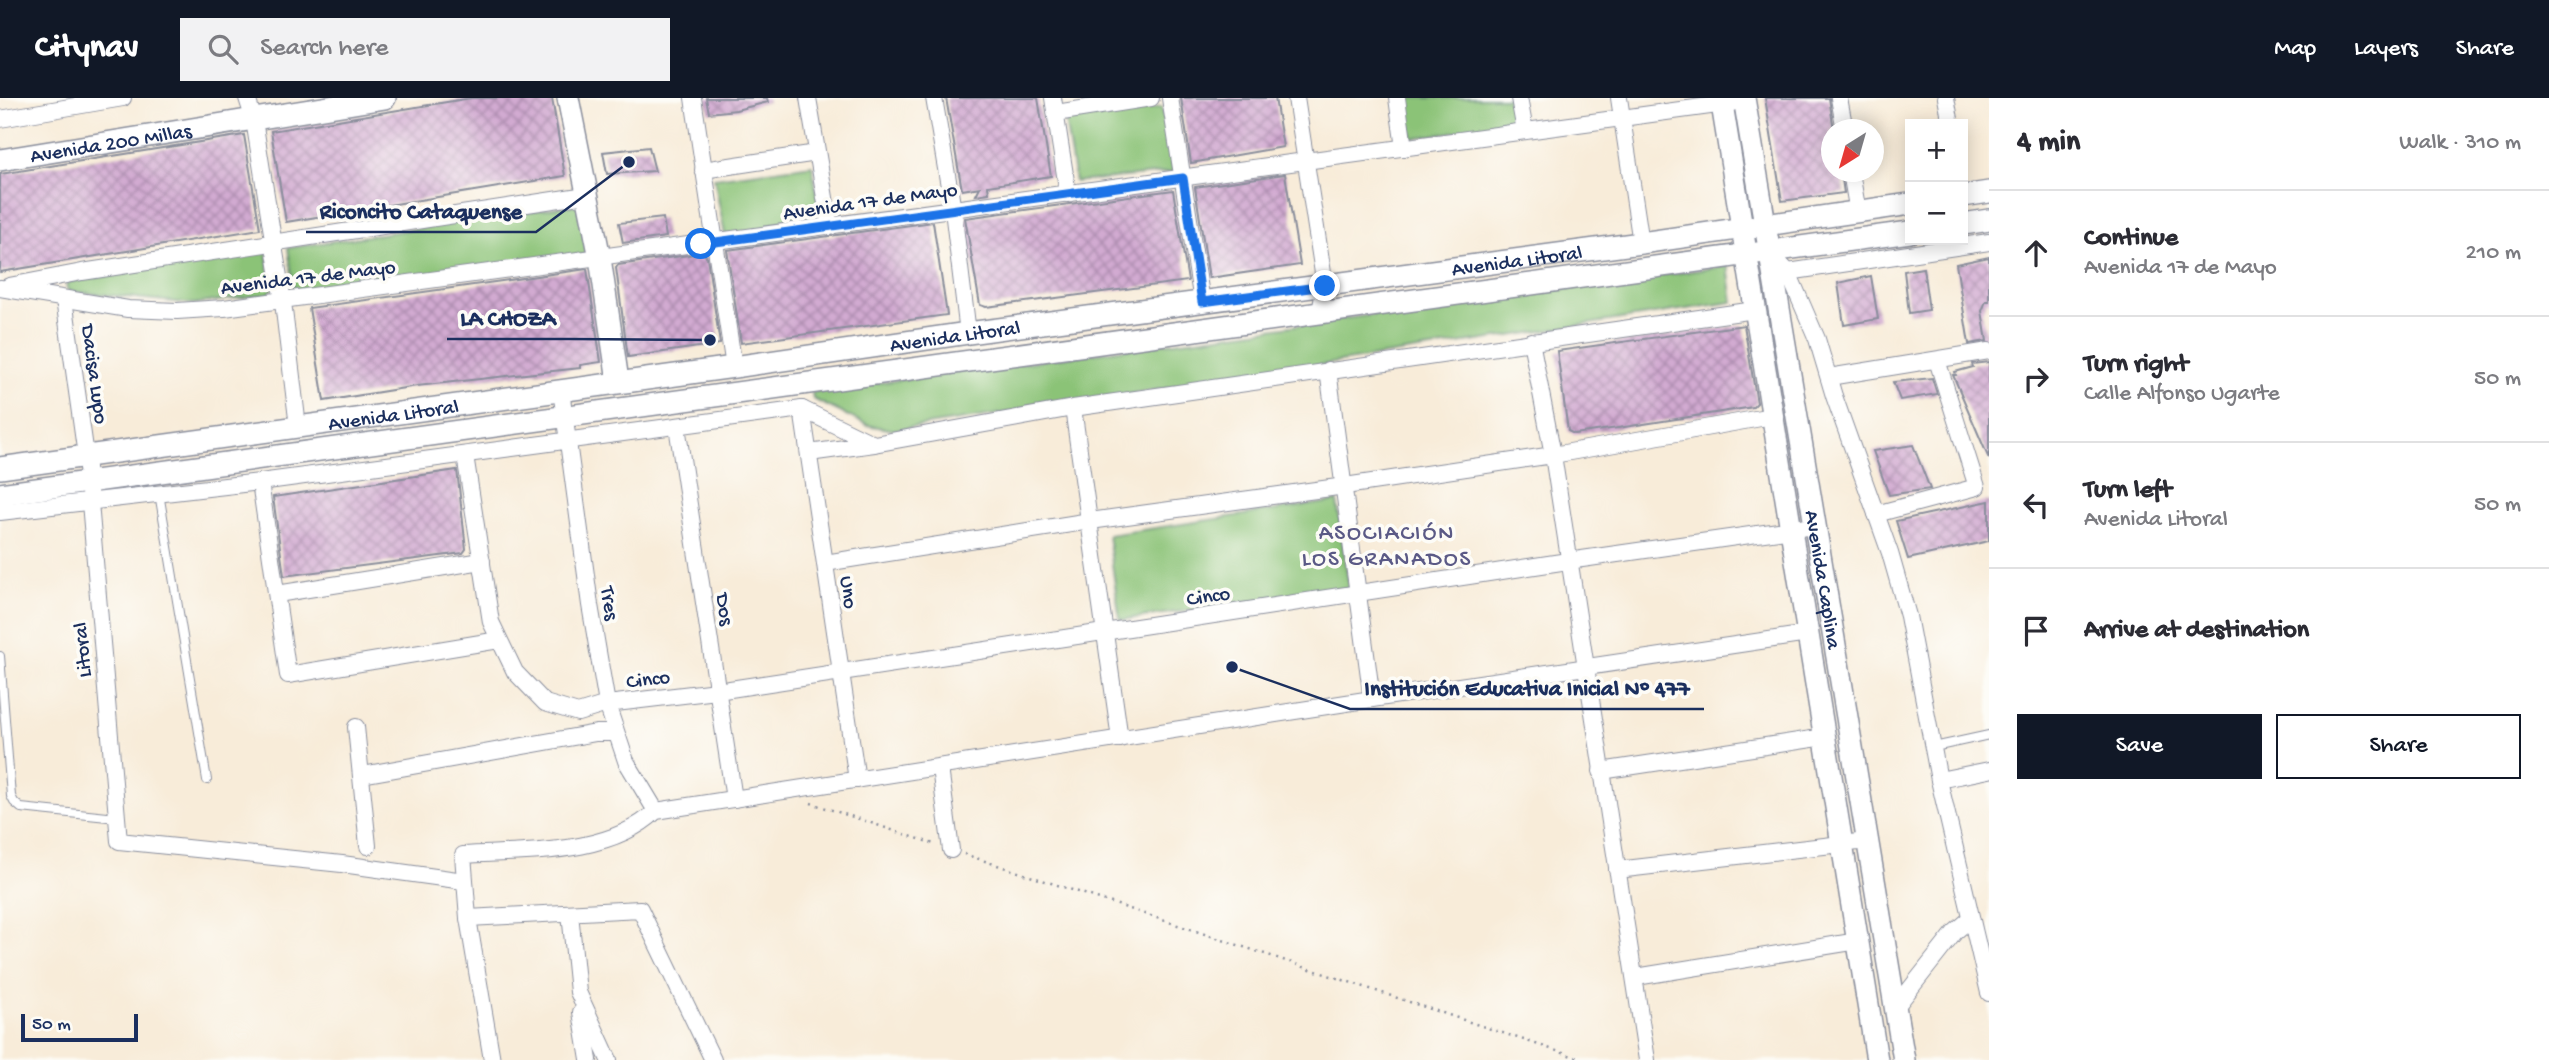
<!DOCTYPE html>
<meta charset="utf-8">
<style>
:root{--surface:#fff;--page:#f2f2f3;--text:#2b2b33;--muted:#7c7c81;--line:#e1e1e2;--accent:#111827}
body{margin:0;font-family:"Gochi Hand",sans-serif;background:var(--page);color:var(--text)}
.controls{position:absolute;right:21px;top:21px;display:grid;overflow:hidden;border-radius:0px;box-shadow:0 4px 18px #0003}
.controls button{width:63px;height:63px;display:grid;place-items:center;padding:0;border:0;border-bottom:2px solid var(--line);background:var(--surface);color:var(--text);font:35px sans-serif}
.compass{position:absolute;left:1821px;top:21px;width:63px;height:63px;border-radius:50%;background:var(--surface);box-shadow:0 4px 18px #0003;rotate:217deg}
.scale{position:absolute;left:21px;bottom:18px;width:117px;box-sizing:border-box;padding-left:7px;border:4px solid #1b2f5e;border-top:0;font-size:19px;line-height:24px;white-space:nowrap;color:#1b2f5e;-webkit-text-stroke:5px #fdfcf7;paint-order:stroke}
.stop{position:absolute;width:21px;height:21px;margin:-16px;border:5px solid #1a73e8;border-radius:50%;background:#fff}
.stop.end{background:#1a73e8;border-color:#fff;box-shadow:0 2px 7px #0008}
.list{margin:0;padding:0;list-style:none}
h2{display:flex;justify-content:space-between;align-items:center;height:91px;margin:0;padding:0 28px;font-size:30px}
h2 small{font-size:23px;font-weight:400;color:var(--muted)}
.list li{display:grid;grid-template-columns:46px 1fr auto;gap:21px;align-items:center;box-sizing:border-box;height:126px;padding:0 28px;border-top:2px solid var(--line)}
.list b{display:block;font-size:26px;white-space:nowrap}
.list p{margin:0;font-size:23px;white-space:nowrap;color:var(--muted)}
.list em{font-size:23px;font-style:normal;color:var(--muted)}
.actions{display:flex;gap:14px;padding:21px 28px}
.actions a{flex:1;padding:16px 0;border:2px solid var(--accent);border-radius:0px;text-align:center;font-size:24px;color:var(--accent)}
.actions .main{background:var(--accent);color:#fff}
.icon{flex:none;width:38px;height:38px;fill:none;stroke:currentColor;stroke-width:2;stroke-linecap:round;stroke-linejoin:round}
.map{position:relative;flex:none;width:1989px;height:962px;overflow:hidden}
header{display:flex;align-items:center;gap:42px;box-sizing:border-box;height:98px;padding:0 35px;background:var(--accent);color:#fff}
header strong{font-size:33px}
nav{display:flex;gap:38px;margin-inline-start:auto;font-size:24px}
.search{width:490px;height:63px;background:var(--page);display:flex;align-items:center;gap:18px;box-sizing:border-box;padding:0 24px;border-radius:0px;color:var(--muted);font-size:26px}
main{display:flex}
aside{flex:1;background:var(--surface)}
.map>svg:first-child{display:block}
.green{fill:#8bc377;stroke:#53796a;stroke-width:2}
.building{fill:url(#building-cross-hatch)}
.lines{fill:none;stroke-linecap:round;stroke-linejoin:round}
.lane-casing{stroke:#8a8e9c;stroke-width:10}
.street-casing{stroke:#8a8e9c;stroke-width:18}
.secondary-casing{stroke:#8a8e9c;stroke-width:24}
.path{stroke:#8a8e9c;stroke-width:2.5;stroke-dasharray:2 5;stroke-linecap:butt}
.lane{stroke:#fff;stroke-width:8}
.street{stroke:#fff;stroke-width:16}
.secondary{stroke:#fff;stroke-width:21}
.route{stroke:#1a73e8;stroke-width:9}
.labels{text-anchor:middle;stroke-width:7;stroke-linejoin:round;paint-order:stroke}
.street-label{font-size:21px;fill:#1b2f5e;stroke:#fdfcf7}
.neighbourhood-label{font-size:23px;letter-spacing:2px;fill:#5b5a86;stroke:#fdfcf7}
.leader{fill:none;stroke:#1b2f5e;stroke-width:2.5}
.callout-dot{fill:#1b2f5e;stroke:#fdfcf7;stroke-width:2.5}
.callout-label{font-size:23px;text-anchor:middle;font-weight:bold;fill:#1b2f5e;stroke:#fdfcf7;stroke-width:7;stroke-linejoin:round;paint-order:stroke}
</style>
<header>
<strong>Citynav</strong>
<div class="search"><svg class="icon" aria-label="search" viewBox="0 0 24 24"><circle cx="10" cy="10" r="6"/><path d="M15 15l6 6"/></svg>Search here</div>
<nav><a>Map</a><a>Layers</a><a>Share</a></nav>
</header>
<main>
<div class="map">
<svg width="1989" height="962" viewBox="0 0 1989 962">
<defs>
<pattern id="building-cross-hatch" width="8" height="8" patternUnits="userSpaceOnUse" patternTransform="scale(1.75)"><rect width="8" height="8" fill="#d2aad1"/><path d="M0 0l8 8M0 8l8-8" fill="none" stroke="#aa8bad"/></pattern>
</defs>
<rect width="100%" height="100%" fill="#fdfcf7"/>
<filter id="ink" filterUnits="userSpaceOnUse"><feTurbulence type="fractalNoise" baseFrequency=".0143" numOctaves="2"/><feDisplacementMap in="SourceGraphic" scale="14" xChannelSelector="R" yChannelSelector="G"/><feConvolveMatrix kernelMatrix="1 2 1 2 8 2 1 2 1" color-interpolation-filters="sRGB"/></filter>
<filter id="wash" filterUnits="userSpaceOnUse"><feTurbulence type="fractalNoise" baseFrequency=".00686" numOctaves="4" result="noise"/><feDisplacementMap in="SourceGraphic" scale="28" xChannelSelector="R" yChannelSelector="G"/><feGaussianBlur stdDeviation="1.57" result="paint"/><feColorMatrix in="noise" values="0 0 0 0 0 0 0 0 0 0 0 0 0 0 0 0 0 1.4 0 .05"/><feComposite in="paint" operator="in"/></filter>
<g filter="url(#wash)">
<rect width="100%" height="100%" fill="#f8ecd9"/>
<g class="green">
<path d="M1405,0H1511L1515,25L1412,40Z"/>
<path d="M1162,9L1174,74L1075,84L1065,22Z"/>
<path d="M812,67L822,124L725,137L714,80Z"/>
<path d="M579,106L589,156L295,197L288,150Z"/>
<path d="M266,151L272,191L269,196L194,206L68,193L66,187L69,184Z"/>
<path d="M1728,168L1733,204L894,332L867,327L813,301L812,294Z"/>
<path d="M1337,403L1349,490L1120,522L1108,437Z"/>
</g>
<g id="blocks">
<g class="building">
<path d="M471,0H552L565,78L286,124L271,33Z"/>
<path d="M706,0H767L768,4L736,12L709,15Z"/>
<path d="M946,0H1038L1051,78L988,88L989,95L976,97L980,89L962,92Z"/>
<path d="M1181,0H1275L1283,49L1191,65Z"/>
<path d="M1765,0H1829L1834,32H1831V74H1841L1844,95L1782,103Z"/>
<path d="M244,37L260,131L0,174V76Z"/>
<path d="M649,49L655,73L607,76L603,54Z"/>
<path d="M1285,76L1300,167L1209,180L1195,89Z"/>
<path d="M1173,92L1188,183L986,209L980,207L965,120Z"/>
<path d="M663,120L666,139L623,145L619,125Z"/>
<path d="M933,124L947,217L741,245L727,152Z"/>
<path d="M703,155L707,159L720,246L628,259L616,170L618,167Z"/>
<path d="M1989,159V203H1986L1982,213L1987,243L1969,246L1956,166Z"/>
<path d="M1923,170L1929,212L1909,215L1904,173Z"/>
<path d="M587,171L601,264L580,267V270L417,288L324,303L309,210Z"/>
<path d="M1871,178L1878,221L1844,227L1838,185Z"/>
<path d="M1744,227L1757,305L1753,309L1618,330L1574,336L1568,333L1557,253Z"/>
<path d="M1989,264V361L1953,277H1956L1955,274L1973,269L1972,266Z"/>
<path d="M1932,280L1937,296L1900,302L1893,284Z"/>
<path d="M1913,347L1930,391L1889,397L1873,353Z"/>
<path d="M457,372L466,451L463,455L284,478L273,399Z"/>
<path d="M1989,403V443L1908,461L1896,423Z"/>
</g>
</g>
</g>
<g filter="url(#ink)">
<use href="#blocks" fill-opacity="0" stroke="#8a8e9c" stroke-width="2"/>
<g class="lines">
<defs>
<g id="lane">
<path d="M159,395L207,682"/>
<path d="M0,558L11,698L14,704L21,710L117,720"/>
<path d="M1934,649L1989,637"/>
</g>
<g id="street">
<path d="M247,0L254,22L283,204L298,329"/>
<path d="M693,0L734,269"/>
<path d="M808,0L830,129"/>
<path d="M934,0L953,112L968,235"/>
<path d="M1053,0L1068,96"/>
<path d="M1170,0L1202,204"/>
<path d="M1296,0L1325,188L1320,214"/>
<path d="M1397,0L1404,50"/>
<path d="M1519,0L1525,33"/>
<path d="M1619,0L1641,145"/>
<path d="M1839,0L1845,32"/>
<path d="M1946,0L1951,26"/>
<path d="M1056,15L1151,0"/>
<path d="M0,21L123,0"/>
<path d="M703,72L817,55"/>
<path d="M1851,74L1858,115"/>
<path d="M1769,154L1788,174L1817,241L1834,298L1890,455L1908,518L1939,682L1989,895"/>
<path d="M1788,174L1989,144"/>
<path d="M9,188L82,174L586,97"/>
<path d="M0,190L128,211L177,213L224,210L1732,5"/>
<path d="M64,201L86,358L119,743L342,766L464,783"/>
<path d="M1531,243L1553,357L1647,962"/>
<path d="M1328,272L1372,601"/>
<path d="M1829,279L1989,253"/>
<path d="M561,292L590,507L607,606L626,663L656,713"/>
<path d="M1073,310L1120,641"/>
<path d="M802,311L857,682"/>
<path d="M677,328L734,701"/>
<path d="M809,355L874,346"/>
<path d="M465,357L491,524L515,574L545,605L578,615L607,606L717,593L1568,463L1814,428"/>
<path d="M260,384L288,577L499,542"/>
<path d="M0,414L260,384L802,311L874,346L1073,310L1755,212"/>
<path d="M1876,416L1977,389L1937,262"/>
<path d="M825,465L1090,423L1345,388L1553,357L1772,318"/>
<path d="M277,496L482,463"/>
<path d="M356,629L368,748"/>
<path d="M940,670L951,752"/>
<path d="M1601,673L1825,639"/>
<path d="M362,677L596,635H615"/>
<path d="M1939,682L1989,672"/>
<path d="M1617,772L1867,743"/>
<path d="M570,815L578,894L609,962"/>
<path d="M468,820L640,811L713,962"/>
<path d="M1636,879L1858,843"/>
<path d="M1895,910L1955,834L1970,821"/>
<path d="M581,914L589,962"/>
<path d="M492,962L468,820L463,757C524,753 609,758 656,713L1372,601L1808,536"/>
</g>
<g id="secondary">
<path d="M568,0L600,160L618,283"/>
<path d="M1721,0L1877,962"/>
<path id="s1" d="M1744,0L1904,962"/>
<path id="s2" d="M0,62L385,0"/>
<path d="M1963,98L1989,94"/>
<path d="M1963,126L1989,122"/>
<path id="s3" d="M0,370L734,269L968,235L1641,145L1910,106"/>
<path d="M0,396L1910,134"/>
</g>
</defs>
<use href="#lane" class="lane-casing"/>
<use href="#street" class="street-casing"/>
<use href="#secondary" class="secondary-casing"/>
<g class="path">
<path d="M811,705L934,746"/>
<path d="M964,756L1584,962"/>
</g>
<use href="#lane" class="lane"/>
<use href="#street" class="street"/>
<use href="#secondary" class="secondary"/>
</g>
</g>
<g class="lines" filter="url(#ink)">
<path class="route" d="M701,146L1183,80L1202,204L1325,188"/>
</g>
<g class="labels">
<g class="street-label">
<text dy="7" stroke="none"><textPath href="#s2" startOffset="112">Avenida 200 Millas</textPath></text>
<text transform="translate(870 102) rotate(-8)" y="7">Avenida 17 de Mayo</text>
<text dy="7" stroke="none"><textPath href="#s3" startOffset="1531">Avenida Litoral</textPath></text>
<text transform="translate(308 178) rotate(-7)" y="7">Avenida 17 de Mayo</text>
<text dy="7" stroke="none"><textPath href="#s3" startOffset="964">Avenida Litoral</textPath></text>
<text transform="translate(96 276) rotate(82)" y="7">Dacisa Lupo</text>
<text dy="7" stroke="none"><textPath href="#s3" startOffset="397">Avenida Litoral</textPath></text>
<text dy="7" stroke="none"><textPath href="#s1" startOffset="488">Avenida Caplina</textPath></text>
<text transform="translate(850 494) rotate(82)" y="7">Uno</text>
<text transform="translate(1208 497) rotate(-9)" y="7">Cinco</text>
<text transform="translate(611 505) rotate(81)" y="7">Tres</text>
<text transform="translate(726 511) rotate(81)" y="7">Dos</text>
<text transform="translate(81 552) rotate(-95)" y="7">Litoral</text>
<text transform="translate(648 580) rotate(-7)" y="7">Cinco</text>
</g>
<g class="neighbourhood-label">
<text x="1387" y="441">ASOCIACIÓN<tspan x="1387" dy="26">LOS GRANADOS</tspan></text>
</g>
</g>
<path class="leader" d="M629 64L536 134H306M710 242L570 241H447M1232 569L1350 611H1704"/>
<g class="callout-dot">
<circle cx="629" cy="64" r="7"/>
<circle cx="710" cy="242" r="7"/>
<circle cx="1232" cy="569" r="7"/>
</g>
<g class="callout-label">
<text x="421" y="120">Riconcito Cataquense</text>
<text x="508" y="227">LA CHOZA</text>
<text x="1527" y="597">Institución Educativa Inicial Nº 477</text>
</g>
</svg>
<div class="controls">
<button>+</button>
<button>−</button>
</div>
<svg class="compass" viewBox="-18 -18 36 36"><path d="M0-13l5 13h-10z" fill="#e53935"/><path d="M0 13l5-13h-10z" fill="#7c7c81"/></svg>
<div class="scale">50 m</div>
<div class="stop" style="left:701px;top:146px"></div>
<div class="stop end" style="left:1325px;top:188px"></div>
</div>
<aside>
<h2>4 min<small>Walk · 310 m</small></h2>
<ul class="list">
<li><svg class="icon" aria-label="ahead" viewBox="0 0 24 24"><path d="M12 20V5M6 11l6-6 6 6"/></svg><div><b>Continue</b><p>Avenida 17 de Mayo</p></div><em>210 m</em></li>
<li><svg class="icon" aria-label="right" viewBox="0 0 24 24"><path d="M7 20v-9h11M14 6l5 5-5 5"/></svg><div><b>Turn right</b><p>Calle Alfonso Ugarte</p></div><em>50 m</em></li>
<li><svg class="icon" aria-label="left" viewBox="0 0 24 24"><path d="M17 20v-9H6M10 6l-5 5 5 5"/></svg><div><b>Turn left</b><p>Avenida Litoral</p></div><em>50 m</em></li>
<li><svg class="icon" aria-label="arrive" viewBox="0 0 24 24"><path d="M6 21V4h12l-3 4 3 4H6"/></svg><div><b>Arrive at destination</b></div></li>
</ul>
<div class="actions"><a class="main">Save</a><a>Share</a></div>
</aside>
</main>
